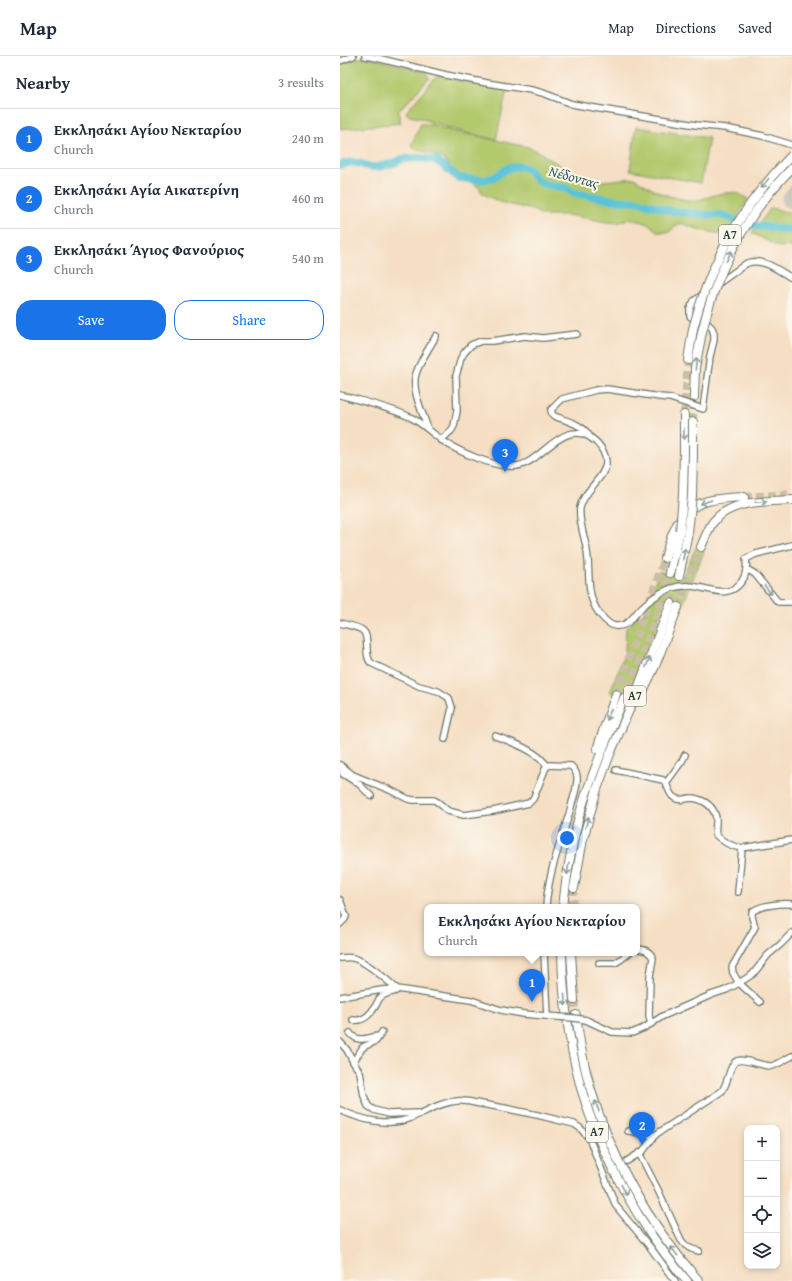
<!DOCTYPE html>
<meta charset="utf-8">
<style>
:root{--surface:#fff;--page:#f6f6f7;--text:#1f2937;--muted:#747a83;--line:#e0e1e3;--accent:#1a73e8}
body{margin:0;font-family:"Gentium Book Plus",serif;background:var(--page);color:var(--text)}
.controls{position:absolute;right:12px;bottom:12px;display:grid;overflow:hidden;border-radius:8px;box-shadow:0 2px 6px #0003}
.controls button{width:36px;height:36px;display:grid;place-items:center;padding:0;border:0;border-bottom:1px solid var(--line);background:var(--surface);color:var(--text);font:20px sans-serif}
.you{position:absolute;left:227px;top:782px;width:14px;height:14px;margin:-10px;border:3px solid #fff;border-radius:50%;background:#1a73e8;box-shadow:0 0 0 6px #1a73e833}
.badge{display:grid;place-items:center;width:26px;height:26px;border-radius:50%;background:var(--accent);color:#fff;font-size:13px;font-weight:700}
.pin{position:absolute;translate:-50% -33px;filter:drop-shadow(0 1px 2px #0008)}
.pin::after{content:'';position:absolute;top:21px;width:14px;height:12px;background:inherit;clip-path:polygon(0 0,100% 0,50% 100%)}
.popup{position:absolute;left:84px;top:848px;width:216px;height:52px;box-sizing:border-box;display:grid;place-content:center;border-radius:8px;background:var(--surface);filter:drop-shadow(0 1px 3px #0005);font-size:13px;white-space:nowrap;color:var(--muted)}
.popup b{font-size:15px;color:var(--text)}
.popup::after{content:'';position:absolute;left:50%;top:100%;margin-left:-8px;border:8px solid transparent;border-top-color:var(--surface)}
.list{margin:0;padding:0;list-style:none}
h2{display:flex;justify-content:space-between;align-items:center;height:52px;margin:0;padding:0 16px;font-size:17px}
h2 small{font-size:13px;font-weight:400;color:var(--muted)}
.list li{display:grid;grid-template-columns:26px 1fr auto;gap:12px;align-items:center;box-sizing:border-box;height:60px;padding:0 16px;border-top:1px solid var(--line)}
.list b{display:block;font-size:15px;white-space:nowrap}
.list p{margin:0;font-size:13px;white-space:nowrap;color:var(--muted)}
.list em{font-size:13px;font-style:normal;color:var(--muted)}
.actions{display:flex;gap:8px;padding:12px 16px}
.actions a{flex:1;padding:9px 0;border:1px solid var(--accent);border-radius:16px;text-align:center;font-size:14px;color:var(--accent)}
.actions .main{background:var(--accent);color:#fff}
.icon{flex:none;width:22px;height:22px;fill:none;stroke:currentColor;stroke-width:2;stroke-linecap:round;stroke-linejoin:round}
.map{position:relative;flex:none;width:452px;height:1225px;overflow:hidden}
header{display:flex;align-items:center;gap:24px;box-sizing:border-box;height:56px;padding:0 20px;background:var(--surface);border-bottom:1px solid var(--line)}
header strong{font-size:19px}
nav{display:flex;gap:22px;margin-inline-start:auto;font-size:14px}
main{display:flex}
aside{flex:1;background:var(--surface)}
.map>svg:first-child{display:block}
.industrial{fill:#c5c5b8}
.green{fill:#b3c96e;stroke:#698351}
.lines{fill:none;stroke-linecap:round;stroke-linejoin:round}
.river{stroke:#59c3d6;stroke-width:8}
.highway-tunnel{stroke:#cabea6;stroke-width:8;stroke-dasharray:8 4;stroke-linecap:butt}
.minor-casing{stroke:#6a7566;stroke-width:8}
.highway-casing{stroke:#6a7566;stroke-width:10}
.minor{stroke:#fff;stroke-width:5.5}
.highway{stroke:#fff;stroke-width:8}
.minor-bridge-casing{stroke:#6a7566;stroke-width:8;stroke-linecap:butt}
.highway-bridge-casing{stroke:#6a7566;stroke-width:10;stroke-linecap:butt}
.minor-bridge{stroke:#fff;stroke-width:5.5}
.highway-bridge{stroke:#fff;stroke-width:8}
.oneway{stroke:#8f9e9a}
.labels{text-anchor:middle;stroke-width:4;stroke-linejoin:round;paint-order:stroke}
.shield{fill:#fbf7ec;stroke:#61756b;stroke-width:1}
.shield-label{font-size:12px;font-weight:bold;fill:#1f3d34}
.water-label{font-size:14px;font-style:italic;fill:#2e5e5c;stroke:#fbf7ec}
</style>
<header>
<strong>Map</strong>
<nav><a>Map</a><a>Directions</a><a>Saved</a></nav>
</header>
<main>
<aside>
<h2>Nearby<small>3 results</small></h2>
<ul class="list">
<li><span class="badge">1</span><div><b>Εκκλησάκι Αγίου Νεκταρίου</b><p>Church</p></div><em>240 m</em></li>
<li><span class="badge">2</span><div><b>Εκκλησάκι Αγία Αικατερίνη</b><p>Church</p></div><em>460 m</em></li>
<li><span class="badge">3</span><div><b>Εκκλησάκι Άγιος Φανούριος</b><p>Church</p></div><em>540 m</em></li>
</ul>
<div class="actions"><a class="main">Save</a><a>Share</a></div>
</aside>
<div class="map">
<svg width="452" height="1225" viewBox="0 0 452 1225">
<rect width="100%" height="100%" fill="#fbf7ec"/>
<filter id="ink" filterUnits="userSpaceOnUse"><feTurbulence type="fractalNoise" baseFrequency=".025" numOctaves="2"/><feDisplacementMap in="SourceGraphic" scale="8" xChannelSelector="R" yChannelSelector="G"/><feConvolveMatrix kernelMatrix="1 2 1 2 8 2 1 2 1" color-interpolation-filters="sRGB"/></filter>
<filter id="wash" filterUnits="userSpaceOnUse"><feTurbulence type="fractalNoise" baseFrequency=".012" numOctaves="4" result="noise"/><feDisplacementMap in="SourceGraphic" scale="16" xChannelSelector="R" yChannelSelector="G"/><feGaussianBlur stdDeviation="0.9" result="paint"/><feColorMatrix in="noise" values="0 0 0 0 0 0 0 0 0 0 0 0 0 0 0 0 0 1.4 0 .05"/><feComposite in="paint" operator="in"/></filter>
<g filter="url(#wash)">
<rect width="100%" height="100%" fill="#f5dec3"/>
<path class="industrial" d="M452,128V154L443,150L441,141Z"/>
<g class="green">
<path d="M21,2L39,4L88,17L89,23L58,56L61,67L0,73V8L10,3Z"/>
<path d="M97,20L140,29L167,33L156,84L116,74L80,62L69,60L66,56Z"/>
<path d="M81,68H91L112,75L188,91L202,98L221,110L236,118L251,123L263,125L294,122L314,134L329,140L346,144H358L378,138L396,136L408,143L385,179L361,174L340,167L329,176H318L310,169L300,165L287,163L278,167L267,166L228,159H202L193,154L160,146L143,138L139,131L116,117L103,102L93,98L72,92V87Z"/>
<path d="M296,71L369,82L361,127L290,114Z"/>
<path d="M431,152L452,157V192L447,190L439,191L412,177Z"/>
<path d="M347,363H350V424L346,469L336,519L334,518C348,467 348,415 347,363Z"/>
<path d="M356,491L364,495L342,551L325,543L290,644L267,697L231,832H229C232,810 236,788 241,766C252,724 270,683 287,643L270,636L285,597L286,572L304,557L319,515L343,521Z"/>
<path d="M230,960H233L267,1086L355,1225H352C310,1179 279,1124 257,1066C253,1055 248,1043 245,1032C238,1008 234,984 230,960Z"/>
</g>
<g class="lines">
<path class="river" d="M0,109L12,106L21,108L30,111H38L54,107L62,103L80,102L96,104L119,122L144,124L155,121L168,112L180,110L188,113L195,122L200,126L205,128L225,132L234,137L280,145H297L331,155L369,159H382L408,169L452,174"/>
</g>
</g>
<g filter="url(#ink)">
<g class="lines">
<g class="highway-tunnel">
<path d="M344,359L348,304"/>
<path d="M353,366L354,341"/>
<path d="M404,441L452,438"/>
<path d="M331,547L339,520"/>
<path d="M338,551L361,491"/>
<path d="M276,638L325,502"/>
<path d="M284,642C301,601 319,560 330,517"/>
<path d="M233,851L234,832"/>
<path d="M234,944L236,959"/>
</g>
<defs>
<g id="minor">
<path d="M25,0L37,2L106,19L147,27L191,34L203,37L232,48L249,51L356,69L385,72L423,80L452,89"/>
<path d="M0,5L13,0"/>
<path d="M0,339C23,345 48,351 70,361C81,366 89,375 99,382C116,395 154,412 176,410C201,408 222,362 251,382C259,387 266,397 266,407C265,422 243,435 240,452C238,464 245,482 247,495C251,520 244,543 264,563C268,567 273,571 278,570C289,570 294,559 301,552C305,548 309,545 313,542C324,534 337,529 350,530C369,531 388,545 402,525C406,519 407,511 406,503L416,498L452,489"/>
<path d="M88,373C83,357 73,338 75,322C77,309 90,291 96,280"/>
<path d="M250,381C243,368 227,365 214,360L212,358L211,354L222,343L256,334L267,333L320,341L330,342L363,353L370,300L374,284V278L372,272L368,268L353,263L350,260V253L354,245L407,207C425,202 437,214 452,222"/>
<path d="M101,384L111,375L114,370L117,355L116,320L121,302L124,297L131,289L141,285H153L185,280L203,282L237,278"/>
<path d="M406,514L410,515L415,518L438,546H452"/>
<path d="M0,567C7,569 16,570 22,574C31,580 23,599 31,607L79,630L98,635L109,642L112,652L105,683"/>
<path d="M155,680C172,686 198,695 207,710"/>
<path d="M0,709L13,719L50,734L68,743L73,744H94L99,747L108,755L124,759L153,755L189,747L193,743L196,736L206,711L210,709L231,710C235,714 238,718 237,724C237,733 233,742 231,751C222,784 208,816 206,851"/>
<path d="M2,711V714L3,718L19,728L31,740"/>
<path d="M276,714L323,724C329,729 328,739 335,742C339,745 345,743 350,742C361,742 371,748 375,758C378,765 374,772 376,779C383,786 393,791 402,792L452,784"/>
<path d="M326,727L342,705L345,699"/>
<path d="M398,836L402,792"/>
<path d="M0,844L6,860L5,863L0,868"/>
<path d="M297,893C304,893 310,895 313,902L310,920L309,960L311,968"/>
<path d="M204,897L207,960"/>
<path d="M0,902C4,902 8,901 13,902C26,905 46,923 57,933"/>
<path d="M259,907H275L280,904L289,897"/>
<path d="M0,941L42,934L57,933L131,944L161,954L184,958L218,961"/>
<path d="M420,946L399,927L413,918L428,899L441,888L452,877"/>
<path d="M13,964C23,966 31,958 36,949C38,946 38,943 41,941C45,937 51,937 56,935"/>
<path d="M246,964L272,976L292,977L304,972L323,960L371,939L386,934L399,927L393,917L392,911L415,871L412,861V856C420,849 442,847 452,848"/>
<path d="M10,977C18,988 29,981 39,980"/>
<path d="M0,986L7,994L15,1009L20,1016L24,1040L28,1050L34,1054L49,1058L78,1057"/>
<path d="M13,1006L23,991L36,985L42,976"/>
<path d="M0,1054C21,1064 49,1071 71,1062C85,1056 101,1046 117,1045C125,1044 134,1047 141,1048C172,1053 204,1060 234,1068L240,1072L249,1082L276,1150L310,1191L335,1225"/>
<path d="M288,1075C299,1075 304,1081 315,1079"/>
<path d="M299,1097L318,1134L341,1184C346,1191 350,1193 359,1195"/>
<path d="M287,1105L303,1095L315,1079L382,1035C388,1027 389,1011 395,1006C402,1000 422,1011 432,1010C439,1008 446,1003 452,1000"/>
</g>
<g id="highway">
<path d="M348,304L353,273"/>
<path d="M354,341L355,312L362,276"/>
<path d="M344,359V396"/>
<path d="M353,366V396"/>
<path d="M361,491C365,482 368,473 373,466C392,443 425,446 452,444"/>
<path d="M325,502C329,488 333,473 341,462C355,442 384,442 404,441"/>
<path d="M330,517L340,475"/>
<path d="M339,520L348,476"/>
<path d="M298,645L315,610L338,551"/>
<path d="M257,693L276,638"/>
<path d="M234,832L243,783L257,733L270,698L293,645L331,547"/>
<path d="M223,851C226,822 231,793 238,764C250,722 267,682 284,642"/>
<path d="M222,897C223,942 229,988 241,1032C261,1101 300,1171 347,1225"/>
<path d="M231,897L234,944"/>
<path d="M236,959C239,983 243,1007 250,1031C271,1103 310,1169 359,1225"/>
</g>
</defs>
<use href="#minor" class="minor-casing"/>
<use href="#highway" class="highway-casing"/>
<use href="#minor" class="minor"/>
<use href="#highway" class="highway"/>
<defs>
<path id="minor-bridge" d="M218,961L234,962L246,964"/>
<g id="highway-bridge">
<path d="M353,273C370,205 402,149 452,99"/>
<path d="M362,276C376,214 407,157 452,112"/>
<path d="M340,475L343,439L344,396"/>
<path d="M348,476L352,440L353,396"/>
</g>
</defs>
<use href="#minor-bridge" class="minor-bridge-casing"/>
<use href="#highway-bridge" class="highway-bridge-casing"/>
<use href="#minor-bridge" class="minor-bridge"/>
<use href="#highway-bridge" class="highway-bridge"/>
</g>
<defs><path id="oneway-shaft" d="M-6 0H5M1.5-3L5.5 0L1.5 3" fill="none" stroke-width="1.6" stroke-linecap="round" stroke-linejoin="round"/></defs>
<g class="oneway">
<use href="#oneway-shaft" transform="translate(425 127) rotate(130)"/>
<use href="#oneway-shaft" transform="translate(389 200) rotate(-65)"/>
<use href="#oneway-shaft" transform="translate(356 308) rotate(-83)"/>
<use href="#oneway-shaft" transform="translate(344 378) rotate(89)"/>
<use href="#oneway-shaft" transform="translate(366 446) rotate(160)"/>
<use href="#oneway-shaft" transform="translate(421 446) rotate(-3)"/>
<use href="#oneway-shaft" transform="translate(344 498) rotate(-79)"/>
<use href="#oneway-shaft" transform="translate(428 534) rotate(52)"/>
<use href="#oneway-shaft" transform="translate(308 606) rotate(-68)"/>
<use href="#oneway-shaft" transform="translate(269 659) rotate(109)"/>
<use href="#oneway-shaft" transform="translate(247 766) rotate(-75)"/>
<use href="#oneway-shaft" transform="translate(228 813) rotate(99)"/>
<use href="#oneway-shaft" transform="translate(225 944) rotate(84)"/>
<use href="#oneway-shaft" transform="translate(257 1050) rotate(-110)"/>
<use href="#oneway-shaft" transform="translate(284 1134) rotate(62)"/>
<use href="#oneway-shaft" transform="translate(334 1195) rotate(-128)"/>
</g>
</g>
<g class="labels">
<g class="shield">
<rect x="379" y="169" width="22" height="20" rx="3"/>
<rect x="284" y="630" width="22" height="20" rx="3"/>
<rect x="246" y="1066" width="22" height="20" rx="3"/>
</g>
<g class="shield-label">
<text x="390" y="183">Α7</text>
<text x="295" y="644">Α7</text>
<text x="257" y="1080">Α7</text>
</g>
<g class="water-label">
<text transform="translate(234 121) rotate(15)" y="5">Νέδoντας</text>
</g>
</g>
</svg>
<div class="controls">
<button>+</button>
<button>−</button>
<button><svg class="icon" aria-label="locate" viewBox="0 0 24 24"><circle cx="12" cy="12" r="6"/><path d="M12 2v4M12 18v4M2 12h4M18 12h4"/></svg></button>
<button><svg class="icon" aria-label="layers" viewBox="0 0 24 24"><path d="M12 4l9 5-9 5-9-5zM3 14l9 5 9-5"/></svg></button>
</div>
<div class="you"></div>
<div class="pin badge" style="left:192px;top:946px">1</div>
<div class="popup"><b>Εκκλησάκι Αγίου Νεκταρίου</b>Church</div>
<div class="pin badge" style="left:302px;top:1089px">2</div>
<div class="pin badge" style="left:165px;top:416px">3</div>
</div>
</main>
